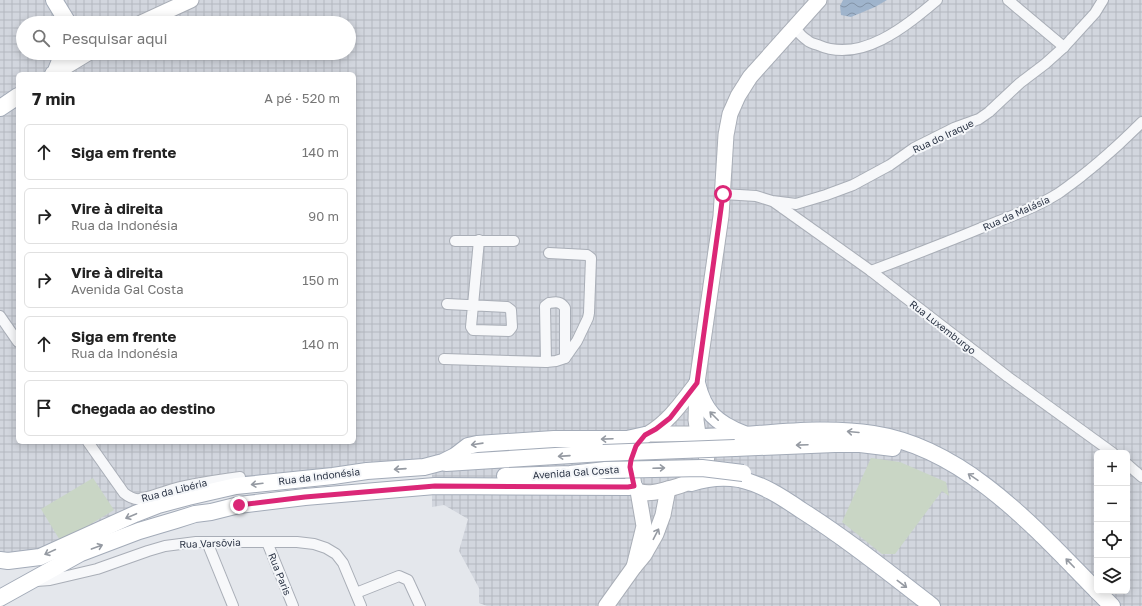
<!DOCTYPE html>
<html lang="pt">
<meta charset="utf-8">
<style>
:root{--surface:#fff;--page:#f2f2f2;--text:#222;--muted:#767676;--line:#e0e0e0}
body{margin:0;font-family:"Golos Text",sans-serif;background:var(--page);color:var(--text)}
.controls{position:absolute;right:12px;bottom:12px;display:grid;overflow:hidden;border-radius:6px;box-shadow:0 2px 10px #0003}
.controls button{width:36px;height:36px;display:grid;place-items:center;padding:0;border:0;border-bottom:1px solid var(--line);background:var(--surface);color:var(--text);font:20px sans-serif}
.stop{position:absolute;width:12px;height:12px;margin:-9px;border:3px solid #db2777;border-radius:50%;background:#fff}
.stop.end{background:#db2777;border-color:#fff;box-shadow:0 1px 4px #0008}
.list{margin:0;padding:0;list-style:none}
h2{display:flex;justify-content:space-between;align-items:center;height:52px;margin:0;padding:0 16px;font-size:17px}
h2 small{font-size:13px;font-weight:400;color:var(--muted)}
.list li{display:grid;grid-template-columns:26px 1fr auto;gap:12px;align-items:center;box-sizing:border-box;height:56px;margin:0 8px 8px;padding:0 8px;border:1px solid var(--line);border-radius:6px}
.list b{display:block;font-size:15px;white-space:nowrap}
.list p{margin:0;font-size:13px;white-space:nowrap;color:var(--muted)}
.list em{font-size:13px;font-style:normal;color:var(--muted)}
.icon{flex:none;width:22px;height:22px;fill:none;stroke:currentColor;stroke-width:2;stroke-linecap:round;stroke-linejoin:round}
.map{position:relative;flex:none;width:1142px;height:606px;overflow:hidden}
.search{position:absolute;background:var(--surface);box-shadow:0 2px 10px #0003;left:16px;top:16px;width:340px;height:44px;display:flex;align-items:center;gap:10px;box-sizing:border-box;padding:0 14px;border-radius:22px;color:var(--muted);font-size:15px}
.panel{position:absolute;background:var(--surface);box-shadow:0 2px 10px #0003;left:16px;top:72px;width:340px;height:372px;border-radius:6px}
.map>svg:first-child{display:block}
.industrial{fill:url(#industrial-grid);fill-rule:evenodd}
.green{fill:#c9d6c5}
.water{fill:url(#water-waves)}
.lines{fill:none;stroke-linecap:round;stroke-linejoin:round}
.minor-casing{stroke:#a9aeb7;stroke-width:12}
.secondary-casing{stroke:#a9aeb7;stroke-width:17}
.primary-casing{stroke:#a3abb8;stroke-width:18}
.minor{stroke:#f7f8fa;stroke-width:10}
.secondary{stroke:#fff;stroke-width:15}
.primary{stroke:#fff;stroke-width:16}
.primary-bridge-casing{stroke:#a3abb8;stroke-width:18;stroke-linecap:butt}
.primary-bridge{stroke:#fff;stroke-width:16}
.oneway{stroke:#959aa2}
.route{stroke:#db2777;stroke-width:5}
.labels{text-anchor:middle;stroke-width:4;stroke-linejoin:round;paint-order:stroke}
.street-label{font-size:10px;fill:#2b3445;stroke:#f4f6f9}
</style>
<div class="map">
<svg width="1142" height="606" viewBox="0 0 1142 606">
<defs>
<pattern id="industrial-grid" width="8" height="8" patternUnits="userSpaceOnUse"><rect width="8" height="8" fill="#d2d6de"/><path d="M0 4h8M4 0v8" fill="none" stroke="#b4b8c0"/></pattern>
<pattern id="water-waves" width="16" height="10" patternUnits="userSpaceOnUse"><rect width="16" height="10" fill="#9fb4cc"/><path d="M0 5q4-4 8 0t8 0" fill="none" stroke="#8293a7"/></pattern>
</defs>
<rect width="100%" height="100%" fill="#e4e7ec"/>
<path class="industrial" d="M0,0H1142V606H487L479,603V588L459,551L468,519L444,505L432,507V474L328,473L268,477L64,543L30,552H0ZM23,23H349V53H23ZM18,74H354V442H18ZM1097,453H1127V591H1097Z"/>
<g class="green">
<path d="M871,458L900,462L946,482L949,496L942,491L895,554H882L842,522Z"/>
<path d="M93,478L114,510L61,542L41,509Z"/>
</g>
<path class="water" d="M843,0H887L875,7L851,17L841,15L840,6Z"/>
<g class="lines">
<defs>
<g id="minor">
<path d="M1008,0L1064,47"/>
<path d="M794,27C798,32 802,37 807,40C810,43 814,44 818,45C861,64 906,26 937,0"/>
<path d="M723,194L756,196L772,201L796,204L826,195L853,185L890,165L914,148L954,128L979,119L989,112L1020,83L1045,64L1064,47L1095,13L1103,0"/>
<path d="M774,202L871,271L1008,377L1113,453"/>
<path d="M455,241H514"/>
<path d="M871,271C908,257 945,243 981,228C1007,218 1035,208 1059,193C1089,172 1116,148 1142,122"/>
<path d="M447,304L507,307L511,310L512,327L509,331L473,330L471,327L479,240"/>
<path d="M0,316L18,342"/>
<path d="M444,359L546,362L556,361L565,358L577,341L588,318L589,313L591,258L587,255L549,253"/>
<path d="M546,362L545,306L549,303C556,302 561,301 565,308V358"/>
<path d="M88,442L124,493C129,497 134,500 140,499C151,497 162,492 173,489C195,483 217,480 240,477"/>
<path d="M1127,464L1142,477"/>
<path d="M207,542L233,606"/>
<path d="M267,542L293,606"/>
<path d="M36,581L50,580L97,569L148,551L165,546L196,542H297L314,544L326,548L336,554L343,563L361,606"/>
<path d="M356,593L399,576L408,580L420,606"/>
</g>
<g id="secondary">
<path d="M141,23L191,0"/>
<path d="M55,73L88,53"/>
<path d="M648,434C669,422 682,402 697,383"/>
<path d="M698,434L696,420L697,383L721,216L726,135L730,114L738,96L750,77L819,0"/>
<path d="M634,567L644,526L638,491L634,486L632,473L631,460L636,446L645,435L648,434H698L704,437C705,443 707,450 707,456C705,478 690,483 672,488C661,491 649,495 638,491"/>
<path d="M606,606L634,567L644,555L656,534L663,515L668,489"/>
</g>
<g id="primary">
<path d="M54,0L68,23"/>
<path d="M53,74L55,73L63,53"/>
<path d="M0,108L18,96"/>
<path d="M697,383C704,412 716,423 744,434"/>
<path d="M704,437C760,436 818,425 873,434C965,448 1035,528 1097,591"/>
<path d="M735,448L835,444H860L893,448"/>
<path d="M446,463L603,453"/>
<path d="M505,476L570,474L606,470"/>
<path d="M691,483C707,478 722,476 739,479C762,484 782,497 801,510C847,539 889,573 932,606"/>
<path d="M0,560L8,561L40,557L135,514L158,505L188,497L236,486L333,476L367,471L424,467L443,462L455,456L468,446L477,444L554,439H627L645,435"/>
<path d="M1097,591L1112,606"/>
<path d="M0,598L81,553L139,531L176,520L195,514L211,512L239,505L305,497L435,486L628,487L634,486"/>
</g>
</defs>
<use href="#minor" class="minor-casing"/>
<use href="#secondary" class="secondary-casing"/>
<use href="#primary" class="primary-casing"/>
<use href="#minor" class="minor"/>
<use href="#secondary" class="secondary"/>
<use href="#primary" class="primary"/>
<defs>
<g id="primary-bridge">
<path d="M603,453L735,448"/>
<path d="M606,470L702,468L743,473"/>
</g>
</defs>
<use href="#primary-bridge" class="primary-bridge-casing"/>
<use href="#primary-bridge" class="primary-bridge"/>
</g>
<defs><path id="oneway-shaft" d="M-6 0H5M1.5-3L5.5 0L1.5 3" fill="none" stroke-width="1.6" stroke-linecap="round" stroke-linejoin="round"/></defs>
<g class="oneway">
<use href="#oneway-shaft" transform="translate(714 416) rotate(-135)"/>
<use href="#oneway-shaft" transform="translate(853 432) rotate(-175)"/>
<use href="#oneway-shaft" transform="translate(607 439) rotate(178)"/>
<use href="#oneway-shaft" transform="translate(477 444) rotate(172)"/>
<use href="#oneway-shaft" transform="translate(802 445) rotate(178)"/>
<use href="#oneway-shaft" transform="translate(564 456) rotate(176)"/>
<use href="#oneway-shaft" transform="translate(659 468) rotate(-2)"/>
<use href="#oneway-shaft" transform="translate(400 469) rotate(176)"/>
<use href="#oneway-shaft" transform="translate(973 477) rotate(-146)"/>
<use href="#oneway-shaft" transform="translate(257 484) rotate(173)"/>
<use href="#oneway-shaft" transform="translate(131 516) rotate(157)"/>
<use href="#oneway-shaft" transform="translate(656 534) rotate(-63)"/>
<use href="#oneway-shaft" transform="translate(97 547) rotate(-20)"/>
<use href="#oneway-shaft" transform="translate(50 552) rotate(155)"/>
<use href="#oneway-shaft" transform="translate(1070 563) rotate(-134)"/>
<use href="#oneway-shaft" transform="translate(902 584) rotate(37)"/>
</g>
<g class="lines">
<path class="route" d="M239,505L305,497L435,486L628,487L634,486L630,467L631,460L636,446L645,435L656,429L670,418L697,383L723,194"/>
</g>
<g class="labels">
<g class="street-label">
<text transform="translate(943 136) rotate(-25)" y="4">Rua do Iraque</text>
<text transform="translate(1016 213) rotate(-24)" y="4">Rua da Malásia</text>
<text transform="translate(943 327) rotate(38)" y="4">Rua Luxemburgo</text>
<text transform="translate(576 472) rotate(-4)" y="4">Avenida Gal Costa</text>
<text transform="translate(319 476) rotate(-7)" y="4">Rua da Indonésia</text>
<text transform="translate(174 490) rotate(-14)" y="4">Rua da Libéria</text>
<text transform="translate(210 543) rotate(-2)" y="4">Rua Varsōvia</text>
<text transform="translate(280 574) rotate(68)" y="4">Rua Paris</text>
</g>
</g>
</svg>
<div class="controls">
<button>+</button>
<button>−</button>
<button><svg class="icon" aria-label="locate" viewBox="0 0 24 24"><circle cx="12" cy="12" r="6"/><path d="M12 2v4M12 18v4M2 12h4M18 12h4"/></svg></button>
<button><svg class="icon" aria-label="layers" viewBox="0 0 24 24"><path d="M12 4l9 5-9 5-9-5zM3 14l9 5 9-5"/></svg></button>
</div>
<div class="stop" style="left:723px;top:194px"></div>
<div class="stop end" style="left:239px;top:505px"></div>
<div class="search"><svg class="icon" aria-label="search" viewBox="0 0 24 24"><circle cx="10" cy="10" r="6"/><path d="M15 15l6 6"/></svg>Pesquisar aqui</div>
<section class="panel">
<h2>7 min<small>A pé · 520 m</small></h2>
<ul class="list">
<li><svg class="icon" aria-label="ahead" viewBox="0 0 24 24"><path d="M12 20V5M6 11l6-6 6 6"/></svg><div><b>Siga em frente</b></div><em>140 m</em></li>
<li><svg class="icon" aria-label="right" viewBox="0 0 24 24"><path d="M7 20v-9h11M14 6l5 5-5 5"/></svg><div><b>Vire à direita</b><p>Rua da Indonésia</p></div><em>90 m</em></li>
<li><svg class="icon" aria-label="right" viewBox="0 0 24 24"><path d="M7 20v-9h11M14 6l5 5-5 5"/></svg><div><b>Vire à direita</b><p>Avenida Gal Costa</p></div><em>150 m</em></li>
<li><svg class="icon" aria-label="ahead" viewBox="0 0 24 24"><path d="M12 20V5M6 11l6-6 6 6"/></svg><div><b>Siga em frente</b><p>Rua da Indonésia</p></div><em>140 m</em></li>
<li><svg class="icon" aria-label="arrive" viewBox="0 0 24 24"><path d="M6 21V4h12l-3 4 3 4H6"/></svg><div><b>Chegada ao destino</b></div></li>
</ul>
</section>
</div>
